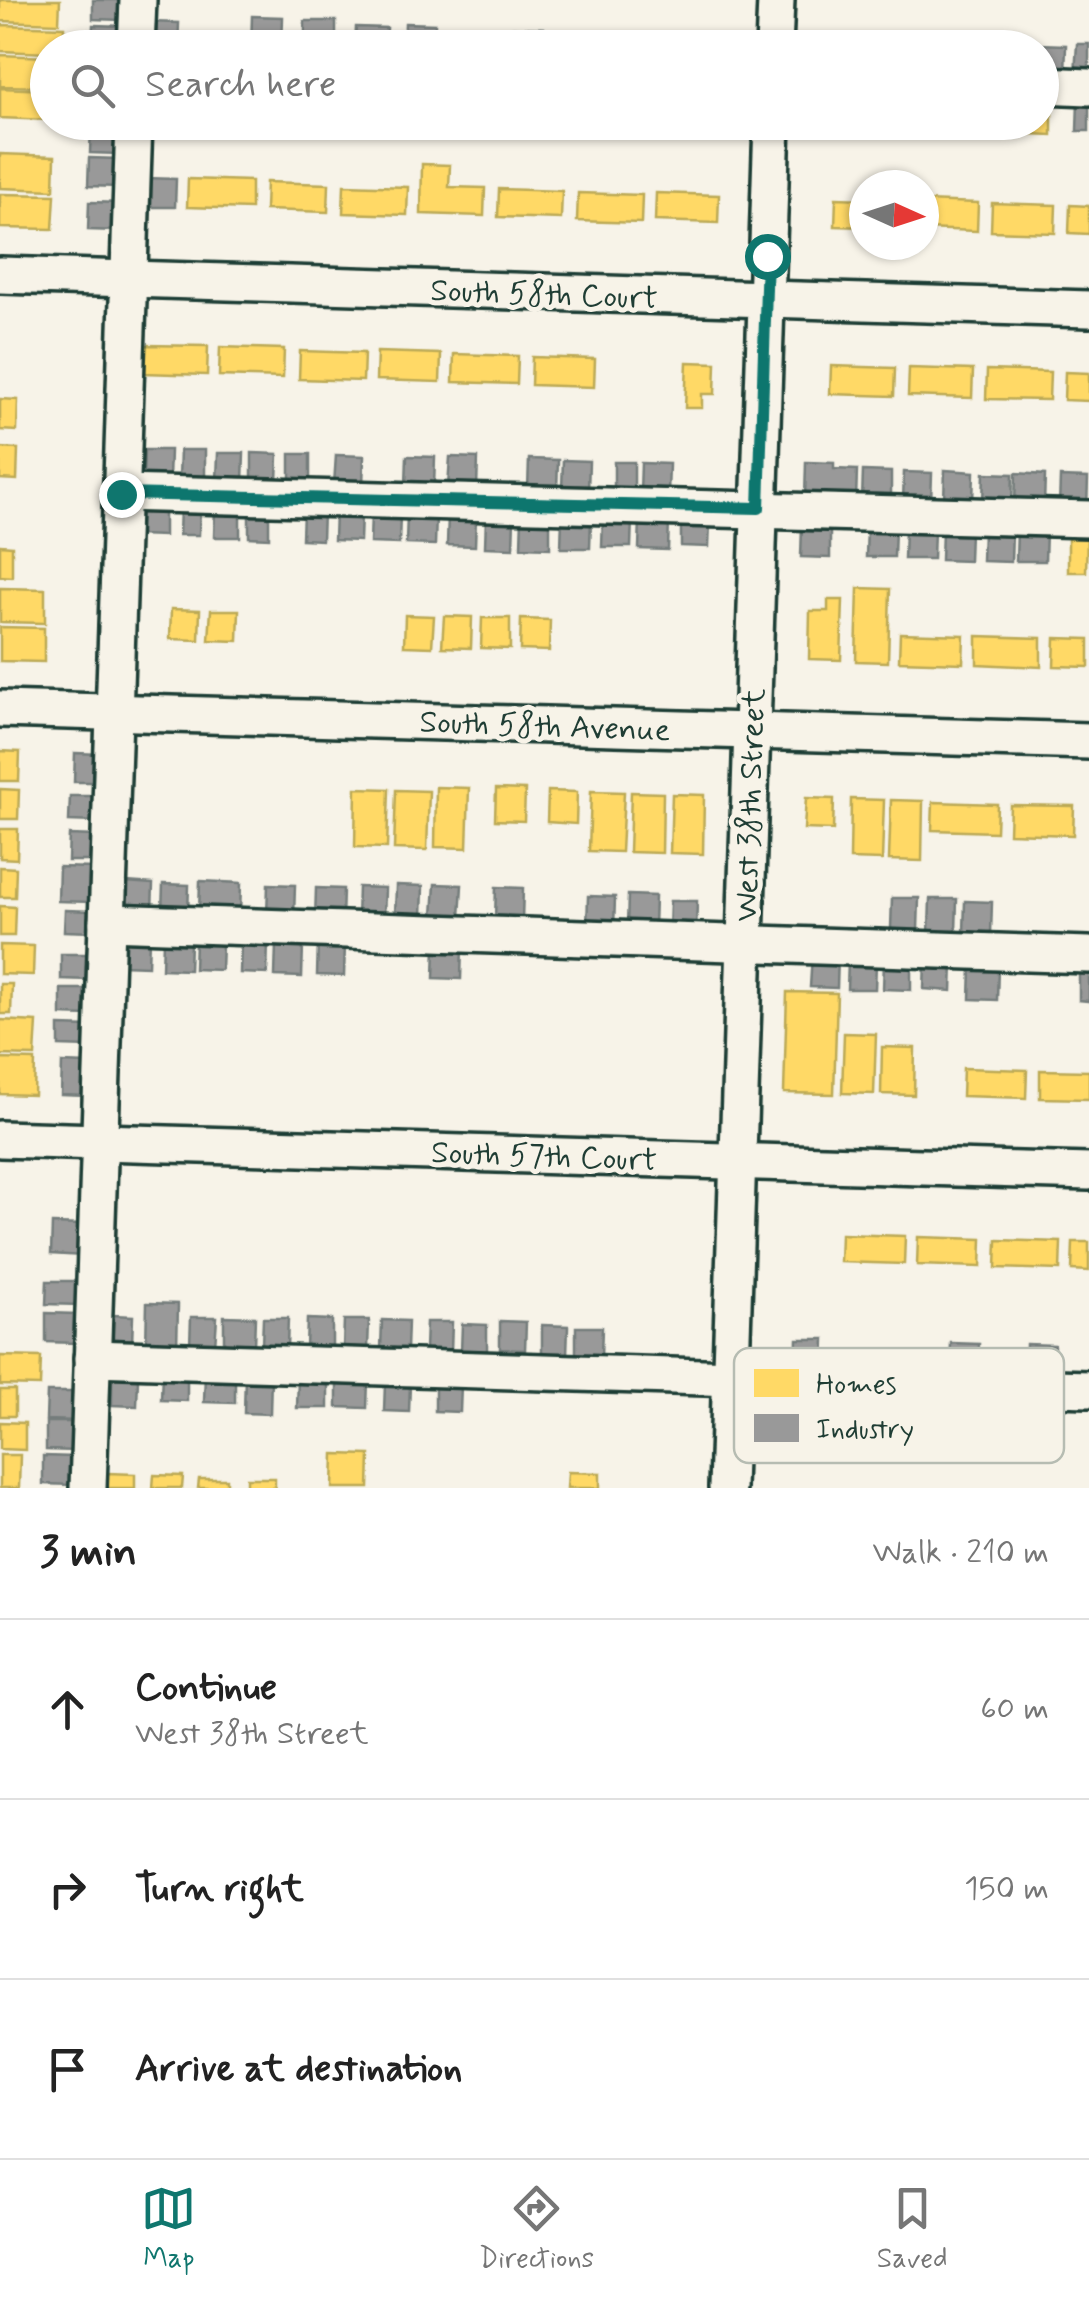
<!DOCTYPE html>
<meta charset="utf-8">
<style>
:root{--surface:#fff;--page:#f6f6f6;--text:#222;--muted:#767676;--line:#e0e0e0;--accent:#0f766e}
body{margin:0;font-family:Mynerve,sans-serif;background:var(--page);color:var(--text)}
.compass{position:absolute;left:849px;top:170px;width:90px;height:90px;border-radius:50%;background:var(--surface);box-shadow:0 2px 8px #0004;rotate:93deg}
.stop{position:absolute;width:30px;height:30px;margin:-22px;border:8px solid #0f766e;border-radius:50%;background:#fff}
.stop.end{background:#0f766e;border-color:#fff;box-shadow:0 2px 10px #0008}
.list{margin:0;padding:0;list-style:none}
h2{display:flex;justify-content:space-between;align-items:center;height:130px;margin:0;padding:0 40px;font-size:42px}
h2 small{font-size:32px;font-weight:400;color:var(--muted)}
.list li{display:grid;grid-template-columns:65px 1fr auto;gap:30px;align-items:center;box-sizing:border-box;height:180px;padding:0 40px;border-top:2px solid var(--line)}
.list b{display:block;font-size:38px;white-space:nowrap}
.list p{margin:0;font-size:32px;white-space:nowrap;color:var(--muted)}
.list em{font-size:32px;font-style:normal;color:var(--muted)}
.icon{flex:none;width:55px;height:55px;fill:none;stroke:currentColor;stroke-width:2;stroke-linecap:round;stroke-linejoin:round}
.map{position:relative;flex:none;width:1089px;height:1488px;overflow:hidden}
.search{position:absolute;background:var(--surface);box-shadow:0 2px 8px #0004;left:30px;right:30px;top:30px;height:110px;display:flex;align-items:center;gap:25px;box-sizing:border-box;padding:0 35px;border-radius:55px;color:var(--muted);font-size:38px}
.sheet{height:670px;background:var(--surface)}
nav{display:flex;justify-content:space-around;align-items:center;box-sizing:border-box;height:140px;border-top:2px solid var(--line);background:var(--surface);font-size:28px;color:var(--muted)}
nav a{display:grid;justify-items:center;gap:5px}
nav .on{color:var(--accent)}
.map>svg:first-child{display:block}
.homes{fill:#ffd966;stroke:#bcaa57;stroke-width:2.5}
.industry{fill:#999;stroke:#747d7b;stroke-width:2.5}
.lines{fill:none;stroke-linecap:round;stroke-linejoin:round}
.minor-casing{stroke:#1f3d34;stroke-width:42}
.minor{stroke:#f7f3e8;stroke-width:35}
.route{stroke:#0f766e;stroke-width:12}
.labels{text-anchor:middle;stroke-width:10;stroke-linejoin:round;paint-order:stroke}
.street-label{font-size:32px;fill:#1f3d34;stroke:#f7f3e8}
.key{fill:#f7f3e8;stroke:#b6bcb2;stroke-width:2.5}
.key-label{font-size:28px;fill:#1f3d34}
</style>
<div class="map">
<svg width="1089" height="1488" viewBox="0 0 1089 1488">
<rect width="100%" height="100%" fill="#f7f3e8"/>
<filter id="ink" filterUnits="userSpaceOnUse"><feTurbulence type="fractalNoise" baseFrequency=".01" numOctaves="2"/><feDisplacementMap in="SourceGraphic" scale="20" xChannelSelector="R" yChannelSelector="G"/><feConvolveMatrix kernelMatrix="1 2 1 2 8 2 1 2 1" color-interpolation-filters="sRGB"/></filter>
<g filter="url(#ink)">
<g class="homes">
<path d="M0,0H60L59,23L0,21Z"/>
<path d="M0,25L64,27L63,48H48V53L0,51Z"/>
<path d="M0,55L48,57V87L0,86Z"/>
<path d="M0,88L48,90V120L0,118Z"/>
<path d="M1042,100H1052V135L1030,134V122H1042Z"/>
<path d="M0,154L55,156L54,190L0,188Z"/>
<path d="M422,164L450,165L449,187L485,188L484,216L421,214Z"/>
<path d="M188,179L251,181V209L187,207Z"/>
<path d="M266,182L329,184L328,212L265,210Z"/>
<path d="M344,185L408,187L407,215L343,213Z"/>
<path d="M499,189L562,191L561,219L498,217Z"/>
<path d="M578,193L642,195L641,223L577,221Z"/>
<path d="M656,193L719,195L718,223L655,221Z"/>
<path d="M0,194L55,195L53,229L0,228Z"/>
<path d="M836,198L864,199V227L835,226Z"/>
<path d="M924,201L978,203L977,231L924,229Z"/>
<path d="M992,203L1056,205L1055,233L991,231Z"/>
<path d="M1070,205L1089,206V234L1069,233Z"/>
<path d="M144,345L208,346L207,375L143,373Z"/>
<path d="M220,347L284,349L283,378L219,376Z"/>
<path d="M300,351L364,353L363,381L299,379Z"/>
<path d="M377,352L441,354L440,382L376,380Z"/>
<path d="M454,354L518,356L517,384L453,382Z"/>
<path d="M532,357L595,359L594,387L531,385Z"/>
<path d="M687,362L716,363L715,394H702V408H685Z"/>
<path d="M831,366L895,368L894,396L830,394Z"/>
<path d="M909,368L973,370L972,398L908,396Z"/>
<path d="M987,370L1050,372L1049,400L986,399Z"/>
<path d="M1065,372L1089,373V401L1064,400Z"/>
<path d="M0,399L18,400L17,431L0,430Z"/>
<path d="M0,448L18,449L17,480L0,479Z"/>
<path d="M1068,534L1087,535L1086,572H1068Z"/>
<path d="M0,545L12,546V577L0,576Z"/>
<path d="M0,588L45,589V623L0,622Z"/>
<path d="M858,588L890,589L888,662L856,661Z"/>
<path d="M828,600H843L841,660L809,659L810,611H828Z"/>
<path d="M171,609L200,610L199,640L170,639Z"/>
<path d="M211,610H239L238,641L209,640Z"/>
<path d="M405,615L434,616L432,647L404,646Z"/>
<path d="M444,616L472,617L471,648L442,647Z"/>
<path d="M482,618H510V649L481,648Z"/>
<path d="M521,619L550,620L549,651L520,650Z"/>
<path d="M0,627L44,628V662L0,661Z"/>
<path d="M900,633L964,635L963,663L899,661Z"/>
<path d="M977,636L1041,638V667L977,664Z"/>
<path d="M1055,638L1089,639V667L1054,666Z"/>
<path d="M0,751L20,752L19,781H0Z"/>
<path d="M436,787L469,788L467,848L435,847Z"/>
<path d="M356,788L389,789L387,848L355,847Z"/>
<path d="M0,789L19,790L18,819H0Z"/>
<path d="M496,789L525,790L524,821L495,820Z"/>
<path d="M396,790L429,791L427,850L394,849Z"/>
<path d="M548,791L577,792L576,824L547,822Z"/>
<path d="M591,791L624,792L621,852L589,851Z"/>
<path d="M631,792L663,793L662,853L629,852Z"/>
<path d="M672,794L704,795L703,854L670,853Z"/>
<path d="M806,798L834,799L833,830L804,829Z"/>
<path d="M851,799L884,800L882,860L850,859Z"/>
<path d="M891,800L923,801L922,861L889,860Z"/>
<path d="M933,802L997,804L996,832L932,830Z"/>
<path d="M1010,805L1074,806L1073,835L1009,833Z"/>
<path d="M0,829H18L17,859L0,858Z"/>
<path d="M0,867L16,868L15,897H0Z"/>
<path d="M0,906L15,907L14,936H0Z"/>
<path d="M0,945L34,946L33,975L0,974Z"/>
<path d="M0,984H12L11,1014H0Z"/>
<path d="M787,992L837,993L834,1094L784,1093Z"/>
<path d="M0,1020L37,1022L35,1056L0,1055Z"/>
<path d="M844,1033L876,1034L874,1094L842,1093Z"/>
<path d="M882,1047L915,1048L914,1095L881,1094Z"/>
<path d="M0,1059L35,1060L34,1095L0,1094Z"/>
<path d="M963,1068L1027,1070L1026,1098L962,1096Z"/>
<path d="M1040,1070L1089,1071V1099L1040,1098Z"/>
<path d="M841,1234L905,1236L904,1264L840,1262Z"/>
<path d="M918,1237L982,1239L981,1267L917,1265Z"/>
<path d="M997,1240L1061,1242L1060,1270L996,1268Z"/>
<path d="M1073,1242H1089V1271L1072,1270Z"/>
<path d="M0,1356L41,1357L40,1386L0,1385Z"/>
<rect x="0" y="1390" width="15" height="26"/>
<path d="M0,1422L25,1423V1450L0,1449Z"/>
<path d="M334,1454L370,1455L369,1488H333Z"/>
<path d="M0,1455H20L19,1488H0Z"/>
<path d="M568,1472L600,1473V1488H567Z"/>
<path d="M107,1473L135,1474V1488H106Z"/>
<path d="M154,1475L183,1476L182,1488H153Z"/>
<rect x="247" y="1478" width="28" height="10"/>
<path d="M199,1479H227V1488H198Z"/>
</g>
<g class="industry">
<path d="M93,0H124L123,20L93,19Z"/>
<path d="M252,16L283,17L282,48H251Z"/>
<rect x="305" y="21" width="31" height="27"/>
<path d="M149,22L179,23L178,47L148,46Z"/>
<path d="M405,23L435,24L434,48H404Z"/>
<path d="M93,25L123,26V48H92Z"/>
<path d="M356,27L387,28L386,48H355Z"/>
<path d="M513,27L544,28L543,48H513Z"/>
<path d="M622,34H652V48H621Z"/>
<path d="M658,34L688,35V48H657Z"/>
<path d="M694,37L724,38V48H694Z"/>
<path d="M883,38L912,39V48H883Z"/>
<path d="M1037,44L1066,45L1065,75H1042V48H1037Z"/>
<path d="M1077,44H1089V74H1075Z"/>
<path d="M1078,101H1089V131H1077Z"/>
<path d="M91,125L121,126L120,154L90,153Z"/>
<path d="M89,158L120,159L119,187L88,186Z"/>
<path d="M146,178L176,179L175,207H145Z"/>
<path d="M89,202L120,203L119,231L88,230Z"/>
<path d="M144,450H170L169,479L143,478Z"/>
<path d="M180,450H205V479L179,478Z"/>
<path d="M218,453H244L243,482L217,481Z"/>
<path d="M252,453L278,454L277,482H252Z"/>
<rect x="290" y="454" width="20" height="28"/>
<path d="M336,455L364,456L363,486L334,485Z"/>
<path d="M407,456L435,457L434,487L406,486Z"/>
<path d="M450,457L478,458L477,488L448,487Z"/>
<path d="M529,459L558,460L557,490L528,489Z"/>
<path d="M563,460L589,461L588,491L562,490Z"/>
<rect x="614" y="462" width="20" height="28"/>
<path d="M806,462L834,463V469L857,470L856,500L805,498Z"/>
<path d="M641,463L669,464L668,494L640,493Z"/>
<path d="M945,470L974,472L973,502L944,500Z"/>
<path d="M863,471L891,472V502L862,501Z"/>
<path d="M904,472L932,473L931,503L903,502Z"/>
<path d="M984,473L1013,474L1012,504L983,503Z"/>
<path d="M1016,473L1045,475L1044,505L1015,504Z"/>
<path d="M1060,477L1088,478L1087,508L1059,507Z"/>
<path d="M139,506L164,507V536L138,535Z"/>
<path d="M180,507H200L199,535H179Z"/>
<path d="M215,508L240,509V537H214Z"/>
<path d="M249,509H269V538L249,537Z"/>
<path d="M303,511H323L322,540L302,539Z"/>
<path d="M335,512L361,513L360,541L334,540Z"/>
<path d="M371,513L400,514L399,544L370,543Z"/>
<path d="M407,514L436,515L435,545L406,544Z"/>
<path d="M448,515L476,516L475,546L447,545Z"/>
<path d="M486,517L514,518L513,548L485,547Z"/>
<path d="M522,517L550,518V548L521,547Z"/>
<path d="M603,517H632L631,547H602Z"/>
<path d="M562,518H591L590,548H561Z"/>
<path d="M640,519L669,520L668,550L639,549Z"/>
<path d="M681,521L710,522L709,547L681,546Z"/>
<path d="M802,527H830V558L801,557Z"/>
<path d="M867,527H895L894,557H866Z"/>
<path d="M905,529H934L933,559H904Z"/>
<path d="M942,530L970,531L969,561L941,560Z"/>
<path d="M983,531H1012L1011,562L982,561Z"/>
<path d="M1017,531H1046L1045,561H1016Z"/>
<path d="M75,753L100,754V782H74Z"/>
<path d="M70,796H95V822L69,821Z"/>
<path d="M69,835L95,836L94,861H68Z"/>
<path d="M59,867L93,868L92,902L58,901Z"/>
<path d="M200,881L241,883L240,915L199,914Z"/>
<path d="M126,882L153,884L152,911L125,910Z"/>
<path d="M163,884L189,885L188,913L162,912Z"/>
<path d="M268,884L295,885L294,917L267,916Z"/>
<path d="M435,884L462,885L460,917L433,916Z"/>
<path d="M396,885L423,886L422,917H395Z"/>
<path d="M358,887L385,888L384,920L357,919Z"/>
<path d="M496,887L523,888L522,920L495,919Z"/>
<path d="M316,888L343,889L342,921L315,920Z"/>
<path d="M628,895L655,896L654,928L627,927Z"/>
<path d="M588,896L615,897L614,929L587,928Z"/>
<path d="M892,898H919L918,930L891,929Z"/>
<path d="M930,899H957L956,932L929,931Z"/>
<path d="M670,901H697L696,933H669Z"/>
<path d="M965,901L992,902L991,934L964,933Z"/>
<path d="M65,910L93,911L92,932L64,931Z"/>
<path d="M122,938L149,939L148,966L121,965Z"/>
<path d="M163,941L190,942L189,970L162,969Z"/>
<path d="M241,941L268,942L267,974L240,973Z"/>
<path d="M195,942L222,943L221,970L194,969Z"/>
<path d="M318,942L345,944L344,976L317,975Z"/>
<path d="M276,944L303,945L302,977L275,976Z"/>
<path d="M435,946H462L461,979L434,978Z"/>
<path d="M61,954H90L89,980L61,979Z"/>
<path d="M812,955L838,956L837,988L810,987Z"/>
<path d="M848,961L876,963L875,989H847Z"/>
<path d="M884,962L911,963V990L883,989Z"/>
<path d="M925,962L953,963L952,991L924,989Z"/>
<path d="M971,967H998L997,1000L970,999Z"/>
<path d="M1079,968L1089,969V1001L1079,1000Z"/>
<path d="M61,989H90L89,1016L61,1015Z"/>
<path d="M59,1026L90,1027L89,1047L59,1046Z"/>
<path d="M62,1063L88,1064L87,1096L61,1095Z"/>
<path d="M52,1224L84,1225L83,1256L51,1254Z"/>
<path d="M47,1281H81L80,1305L46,1304Z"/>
<path d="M147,1303L178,1304L177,1348L146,1347Z"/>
<path d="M46,1313L77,1314L76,1343L46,1342Z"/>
<path d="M112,1315L133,1316L132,1344L111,1343Z"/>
<path d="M224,1316L255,1317L254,1346L224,1345Z"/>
<path d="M191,1317H217L215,1346L190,1345Z"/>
<path d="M263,1318H288L287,1347L262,1346Z"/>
<path d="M307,1319L332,1320V1348H306Z"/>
<path d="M344,1320H369L368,1349L343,1348Z"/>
<path d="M382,1320L408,1321L407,1350L381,1349Z"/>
<path d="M500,1321L526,1322L525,1350L500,1349Z"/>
<path d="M426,1322H452L451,1351L425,1350Z"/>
<path d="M462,1324L487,1325V1353L461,1352Z"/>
<path d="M542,1325L568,1326L567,1355L542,1354Z"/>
<path d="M576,1327H602L601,1356L576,1355Z"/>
<path d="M797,1339H825L824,1367L796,1365Z"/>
<path d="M951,1343L979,1344L978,1371L950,1370Z"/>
<path d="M1026,1344L1054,1345L1053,1373L1025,1371Z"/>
<path d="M162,1372L187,1373V1401L161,1400Z"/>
<path d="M205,1373L235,1374V1403L204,1402Z"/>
<path d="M245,1376L271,1377L270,1414L244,1413Z"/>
<path d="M112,1377H138L137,1406L112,1405Z"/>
<path d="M298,1379L328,1380V1408H297Z"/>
<path d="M337,1379L368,1380L367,1408L337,1407Z"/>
<path d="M385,1383L410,1384L409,1412L384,1411Z"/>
<path d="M435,1383L461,1384L460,1412L435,1411Z"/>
<path d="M47,1392H78V1421L46,1420Z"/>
<path d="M46,1422H77L76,1451L46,1450Z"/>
<path d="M43,1456L74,1457L73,1485L43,1484Z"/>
</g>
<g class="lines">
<defs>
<g id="minor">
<path d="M136,48L138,0"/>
<path d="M774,48L776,0"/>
<path d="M1042,85L1089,87"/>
<path d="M0,275L1089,309"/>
<path d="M121,493L1089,519"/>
<path d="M0,709L1089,741"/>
<path d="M107,922L1089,955"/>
<path d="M0,1139L1089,1172"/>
<path d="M92,1358L1089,1389"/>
<path d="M88,1488L134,122"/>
<path d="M727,1488L772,122"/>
</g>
</defs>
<use href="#minor" class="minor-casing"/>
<use href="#minor" class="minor"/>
</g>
</g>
<g class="lines" filter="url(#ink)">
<path class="route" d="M121,494L759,508L767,256"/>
</g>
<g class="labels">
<g class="street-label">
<text transform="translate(544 293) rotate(2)" y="11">South 58th Court</text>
<text transform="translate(545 725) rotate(2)" y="11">South 58th Avenue</text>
<text transform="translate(749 805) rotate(-88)" y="11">West 38th Street</text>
<text transform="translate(544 1155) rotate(2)" y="11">South 57th Court</text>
</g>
</g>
<rect x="734" y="1348" width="330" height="115" rx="15" class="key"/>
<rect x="754" y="1369" width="45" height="28" fill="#ffd966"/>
<rect x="754" y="1414" width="45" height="28" fill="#999"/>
<g class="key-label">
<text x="816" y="1393">Homes</text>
<text x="816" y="1438">Industry</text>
</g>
</svg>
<svg class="compass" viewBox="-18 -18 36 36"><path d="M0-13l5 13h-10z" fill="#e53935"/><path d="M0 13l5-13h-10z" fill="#767676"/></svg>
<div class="stop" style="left:767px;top:256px"></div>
<div class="stop end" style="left:121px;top:494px"></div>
<div class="search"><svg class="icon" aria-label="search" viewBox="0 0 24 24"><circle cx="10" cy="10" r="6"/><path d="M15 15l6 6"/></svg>Search here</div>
</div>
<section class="sheet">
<h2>3 min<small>Walk · 210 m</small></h2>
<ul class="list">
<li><svg class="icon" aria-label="ahead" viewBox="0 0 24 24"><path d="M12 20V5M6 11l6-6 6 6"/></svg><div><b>Continue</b><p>West 38th Street</p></div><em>60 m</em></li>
<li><svg class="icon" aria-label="right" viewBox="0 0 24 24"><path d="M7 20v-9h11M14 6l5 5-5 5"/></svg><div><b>Turn right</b></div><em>150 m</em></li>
<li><svg class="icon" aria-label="arrive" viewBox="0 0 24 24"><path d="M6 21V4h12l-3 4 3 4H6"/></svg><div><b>Arrive at destination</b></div></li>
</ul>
</section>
<nav>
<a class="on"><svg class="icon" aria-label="map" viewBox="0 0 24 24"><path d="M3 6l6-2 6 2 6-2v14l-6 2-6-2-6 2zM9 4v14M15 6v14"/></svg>Map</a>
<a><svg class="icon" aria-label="directions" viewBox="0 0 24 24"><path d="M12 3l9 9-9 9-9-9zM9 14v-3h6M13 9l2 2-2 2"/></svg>Directions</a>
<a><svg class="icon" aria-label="saved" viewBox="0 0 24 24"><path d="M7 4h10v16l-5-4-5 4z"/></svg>Saved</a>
</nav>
